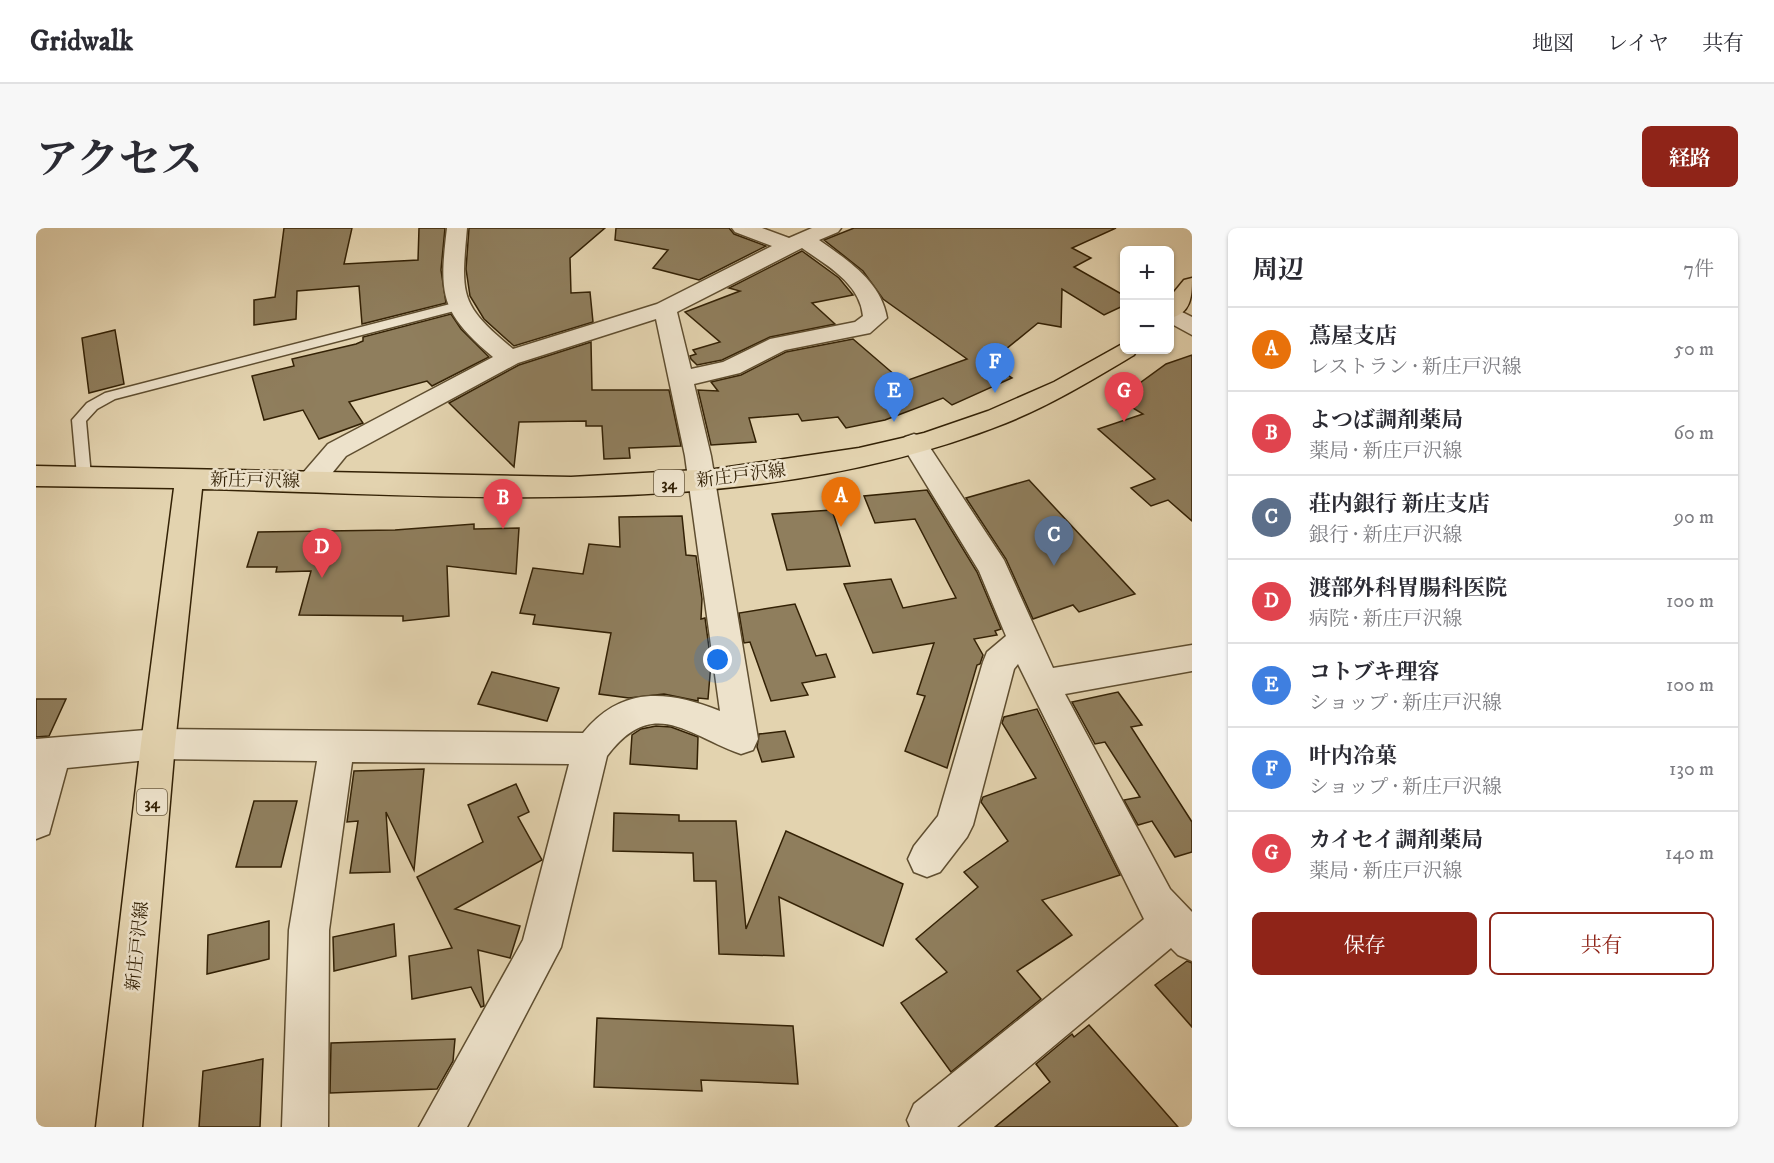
<!DOCTYPE html>
<html lang="ja">
<meta charset="utf-8">
<style>
:root{--surface:#fff;--page:#f7f7f7;--text:#2b2b33;--muted:#7c7c81;--line:#e1e1e2;--accent:#8f2418}
body{margin:0;font-family:"IM FELL DW Pica","Noto Serif JP",serif;background:var(--page);color:var(--text)}
.controls{position:absolute;right:18px;top:18px;display:grid;overflow:hidden;border-radius:9px;box-shadow:0 2px 4px #0004}
.controls button{width:54px;height:54px;display:grid;place-items:center;padding:0;border:0;border-bottom:2px solid var(--line);background:var(--surface);color:var(--text);font:30px sans-serif}
.you{position:absolute;left:682px;top:432px;width:21px;height:21px;margin:-15px;border:4px solid #fff;border-radius:50%;background:#1a73e8;box-shadow:0 0 0 9px #1a73e833}
.badge{display:grid;place-items:center;width:39px;height:39px;border-radius:50%;background:var(--accent);color:#fff;font-size:20px;font-weight:700}
.pin{position:absolute;translate:-50% -50px;filter:drop-shadow(0 2px 3px #0008)}
.pin::after{content:'';position:absolute;top:32px;width:21px;height:18px;background:inherit;clip-path:polygon(0 0,100% 0,50% 100%)}
.list{margin:0;padding:0;list-style:none}
h2{display:flex;justify-content:space-between;align-items:center;height:78px;margin:0;padding:0 24px;font-size:26px}
h2 small{font-size:20px;font-weight:400;color:var(--muted)}
.list li{display:grid;grid-template-columns:39px 1fr auto;gap:18px;align-items:center;box-sizing:border-box;height:84px;padding:0 24px;border-top:2px solid var(--line)}
.list b{display:block;font-size:22px;white-space:nowrap}
.list p{margin:0;font-size:20px;white-space:nowrap;color:var(--muted)}
.list em{font-size:20px;font-style:normal;color:var(--muted)}
.actions{display:flex;gap:12px;padding:18px 24px}
.actions a{flex:1;padding:14px 0;border:2px solid var(--accent);border-radius:9px;text-align:center;font-size:21px;color:var(--accent)}
.actions .main{background:var(--accent);color:#fff}
.map{position:relative;flex:none;width:1156px;height:899px;overflow:hidden;border-radius:9px}
header{display:flex;align-items:center;gap:36px;box-sizing:border-box;height:84px;padding:0 30px;background:var(--surface);border-bottom:2px solid var(--line)}
header strong{font-size:28px}
nav{display:flex;gap:33px;margin-inline-start:auto;font-size:21px}
.intro{display:flex;align-items:center;justify-content:space-between;box-sizing:border-box;height:144px;padding:0 36px}
h1{margin:0;font-size:42px}
.button{padding:15px 27px;border-radius:9px;background:var(--accent);color:#fff;font-size:21px;font-weight:700}
main{display:flex;gap:36px;padding:0 36px}
aside{flex:1;background:var(--surface);border-radius:9px;box-shadow:0 2px 4px #0004}
.map>svg:first-child{display:block}
.building{fill:#8f7e5d;stroke:#332105;stroke-width:1.5}
.lines{fill:none;stroke-linecap:round;stroke-linejoin:round}
.lane-casing{stroke:#5f4e30;stroke-width:3}
.street-casing{stroke:#5f4e30;stroke-width:3}
.primary-casing{stroke:#332105;stroke-width:3}
.lane{fill:#ede2cb;fill-rule:evenodd}
.street{fill:#ede2cb;fill-rule:evenodd}
.primary{fill:#e3d3af;fill-rule:evenodd}
.labels{text-anchor:middle;stroke-width:5;stroke-linejoin:round;paint-order:stroke}
.shield{fill:#ede2cb;stroke:#6b5b40;stroke-width:1.5}
.shield-label{font-size:16px;font-weight:bold;fill:#332105}
.street-label{font-size:18px;fill:#332105;stroke:#ede2cb}
</style>
<header>
<strong>Gridwalk</strong>
<nav><a>地図</a><a>レイヤ</a><a>共有</a></nav>
</header>
<div class="intro"><h1>アクセス</h1><a class="button">経路</a></div>
<main>
<div class="map">
<svg width="1156" height="899" viewBox="0 0 1156 899">
<rect width="100%" height="100%" fill="#e3d3af"/>
<filter id="stains"><feTurbulence type="fractalNoise" baseFrequency=".00333" numOctaves="4"/><feColorMatrix values="0 0 0 0 .2 0 0 0 0 .09 0 0 0 0 .02 0 0 0 .5 -.17"/></filter>
<radialGradient id="worn" r=".72"><stop offset=".6" stop-color="#630" stop-opacity="0"/><stop offset="1" stop-color="#630" stop-opacity=".3"/></radialGradient>
<g class="building">
<path d="M248,0H316L308,36L382,32L383,0H409L405,42L410,75L326,96L323,58L261,63L260,91L218,97V72L239,69Z"/>
<path d="M433,0H569L534,30L535,65L554,64L557,94L478,118L448,91L434,68L430,41Z"/>
<path d="M580,0H693L698,6L730,18L663,52L617,40L632,22L579,12Z"/>
<path d="M818,0H1080L1036,20L1055,30L1038,39L1089,68V77L1068,87L1026,61L1025,99L1002,95L953,135L976,150L916,177L907,170L849,192L810,200L802,189L766,193L762,186L713,190L720,214L675,217L662,162L682,163L675,154L705,147L750,124L817,111L867,154L931,131L847,71L827,43L788,12Z"/>
<path d="M766,23L803,50L817,67L776,75L799,96L734,109L686,132L661,137L655,131L654,128L660,126L657,122L684,114L649,84L704,63L693,60Z"/>
<path d="M415,86L425,101L453,129L396,158L391,153L313,174L327,195L283,211L267,182L228,192L216,148L258,138L256,131L320,116L327,113V109Z"/>
<path d="M79,102L88,156L53,165L46,110Z"/>
<path d="M555,114L556,162H633L645,218L593,220L594,230L568,231L566,198H550V193L483,194L478,239L413,175L483,137Z"/>
<path d="M1156,127V293L1132,272L1115,278L1095,260L1119,251L1062,201L1107,186L1082,171L1130,136Z"/>
<path d="M993,252L1099,366L1043,384L1037,377L997,391L970,331L930,270Z"/>
<path d="M891,262L941,344L965,401L959,403L961,407L938,411L947,427L944,436L941,437L911,540L869,523L889,468L881,466L898,415L837,425L808,356L855,351L867,380L920,370L879,291L839,295L828,268Z"/>
<path d="M796,282L814,338L751,342L736,286Z"/>
<path d="M646,288L650,327L660,328L666,371L665,391L669,390L675,435L672,471L662,470V473L628,466L593,470L563,466L575,405L497,396L499,387L484,385L497,340L547,346L553,316L584,319L583,289Z"/>
<path d="M438,296V301L483,300L480,346L411,338L413,388L367,393V388L263,387L275,343L240,344L241,339H211L222,304L359,302Z"/>
<path d="M759,376L780,428L790,426L799,449L766,455L772,467L735,473L714,414L708,415L703,385Z"/>
<path d="M456,444L523,460L511,493L442,476Z"/>
<path d="M1082,464L1106,497L1095,499L1156,594V624L1139,629L1116,593L1102,597L1088,572L1104,569L1069,514L1059,516L1036,474Z"/>
<path d="M0,471H30L13,508L0,509Z"/>
<path d="M1001,481L1084,647L1006,672L1036,707L981,743L1005,771L915,844L865,775L911,744L880,711L942,659L928,644L972,613L945,574L947,569L1000,550L966,495L968,489Z"/>
<path d="M620,498L635,499L662,509L661,541L594,536L596,507L605,501Z"/>
<path d="M749,503L758,529L726,534L721,519L723,506Z"/>
<path d="M388,541L378,642L350,584L354,644L314,645L322,593L311,594L318,543Z"/>
<path d="M480,556L493,584L482,589L506,632L419,681L484,698L474,730L442,722L448,778L445,779L435,759L376,771L373,728L416,720L381,649L447,614L432,577Z"/>
<path d="M218,573H261L245,639H200Z"/>
<path d="M578,585L643,587V593H700L710,701L750,603L867,656L847,718L743,669L748,728L683,726L680,653H658L657,625L577,623Z"/>
<path d="M233,693V731L171,746L172,707Z"/>
<path d="M358,696L360,728L298,743L297,709Z"/>
<path d="M1151,733L1156,735V799L1119,757Z"/>
<path d="M561,790L757,798L762,856L665,852L666,863L558,859Z"/>
<path d="M1053,797L1142,899H959L1014,854L1000,836L1036,806L1038,809Z"/>
<path d="M419,811L417,833L401,861L294,865L295,815Z"/>
<path d="M227,831L224,899H163L167,843Z"/>
</g>
<g class="lines">
<defs>
<path id="lane" d="M422,74L426,75V81L79,171L61,181L50,193L55,248L48,253L41,248L36,192L51,175L69,165Z"/>
<g id="street">
<path d="M411,0H431C425,68 423,76 477,121L621,76L736,18L699,4L696,0H726L753,10L776,0H805L802,4L783,12C811,32 845,53 851,90L834,105L749,122L704,145L658,156L675,228L722,511L717,522L705,526C651,507 617,467 571,528L525,719L431,899H383L487,712L533,536L316,534L293,702L292,899H246L253,702L281,533L122,531L31,540L13,606L0,611V511L122,501L547,505C585,458 631,462 684,483L649,228L620,91L482,135L310,228L284,260L274,263L264,260L260,253L292,216L457,129C404,84 403,67 411,0ZM766,20C790,37 824,55 827,88L819,94L734,111L687,134L655,141L641,84Z"/>
<path d="M1134,78L1156,89V107L1134,95Z"/>
<path d="M878,206L887,209L968,332L1017,440L1156,417V443L1029,466L1134,661L1156,684V733L1142,727L1135,720L921,899H874L871,892L878,876L1108,691L982,436L978,441L937,597L931,609L904,644L891,649L878,644L872,631L878,618L902,588L947,434L951,424L970,408L943,343L865,215L869,209Z"/>
</g>
<g id="primary">
<path d="M1156,50C1156,68 1155,86 1134,90V69L1148,52Z"/>
<path d="M1088,115V122H1101L1098,127C1056,152 1015,177 970,195C719,295 430,267 166,261L139,516L106,899H60L105,516L138,260L0,258V238L535,249L679,241L823,220L888,205L952,183L1018,154Z"/>
</g>
</defs>
<use href="#lane" class="lane-casing"/>
<use href="#street" class="street-casing"/>
<use href="#primary" class="primary-casing"/>
<use href="#lane" class="lane"/>
<use href="#street" class="street"/>
<use href="#primary" class="primary"/>
</g>
<g class="labels">
<g class="shield">
<rect x="618" y="242" width="30" height="26" rx="4.5"/>
<rect x="101" y="561" width="30" height="26" rx="4.5"/>
</g>
<g class="shield-label">
<text x="633" y="261">34</text>
<text x="116" y="580">34</text>
</g>
<g class="street-label">
<text transform="translate(705 247) rotate(-7)" y="6">新庄戸沢線</text>
<text transform="translate(219 252) rotate(1)" y="6">新庄戸沢線</text>
<text transform="translate(101 718) rotate(-84)" y="6">新庄戸沢線</text>
</g>
</g>
<rect width="100%" height="100%" filter="url(#stains)"/>
<rect width="100%" height="100%" fill="url(#worn)"/>
</svg>
<div class="controls">
<button>+</button>
<button>−</button>
</div>
<div class="you"></div>
<div class="pin badge" style="left:805px;top:299px;background:#e8710a">A</div>
<div class="pin badge" style="left:467px;top:301px;background:#e0444e">B</div>
<div class="pin badge" style="left:1018px;top:338px;background:#5c6f8a">C</div>
<div class="pin badge" style="left:286px;top:350px;background:#e0444e">D</div>
<div class="pin badge" style="left:858px;top:194px;background:#3f7fe0">E</div>
<div class="pin badge" style="left:959px;top:165px;background:#3f7fe0">F</div>
<div class="pin badge" style="left:1088px;top:194px;background:#e0444e">G</div>
</div>
<aside>
<h2>周辺<small>7件</small></h2>
<ul class="list">
<li><span class="badge" style="background:#e8710a">A</span><div><b>蔦屋支店</b><p>レストラン · 新庄戸沢線</p></div><em>50 m</em></li>
<li><span class="badge" style="background:#e0444e">B</span><div><b>よつば調剤薬局</b><p>薬局 · 新庄戸沢線</p></div><em>60 m</em></li>
<li><span class="badge" style="background:#5c6f8a">C</span><div><b>荘内銀行 新庄支店</b><p>銀行 · 新庄戸沢線</p></div><em>90 m</em></li>
<li><span class="badge" style="background:#e0444e">D</span><div><b>渡部外科胃腸科医院</b><p>病院 · 新庄戸沢線</p></div><em>100 m</em></li>
<li><span class="badge" style="background:#3f7fe0">E</span><div><b>コトブキ理容</b><p>ショップ · 新庄戸沢線</p></div><em>100 m</em></li>
<li><span class="badge" style="background:#3f7fe0">F</span><div><b>叶内冷菓</b><p>ショップ · 新庄戸沢線</p></div><em>130 m</em></li>
<li><span class="badge" style="background:#e0444e">G</span><div><b>カイセイ調剤薬局</b><p>薬局 · 新庄戸沢線</p></div><em>140 m</em></li>
</ul>
<div class="actions"><a class="main">保存</a><a>共有</a></div>
</aside>
</main>
